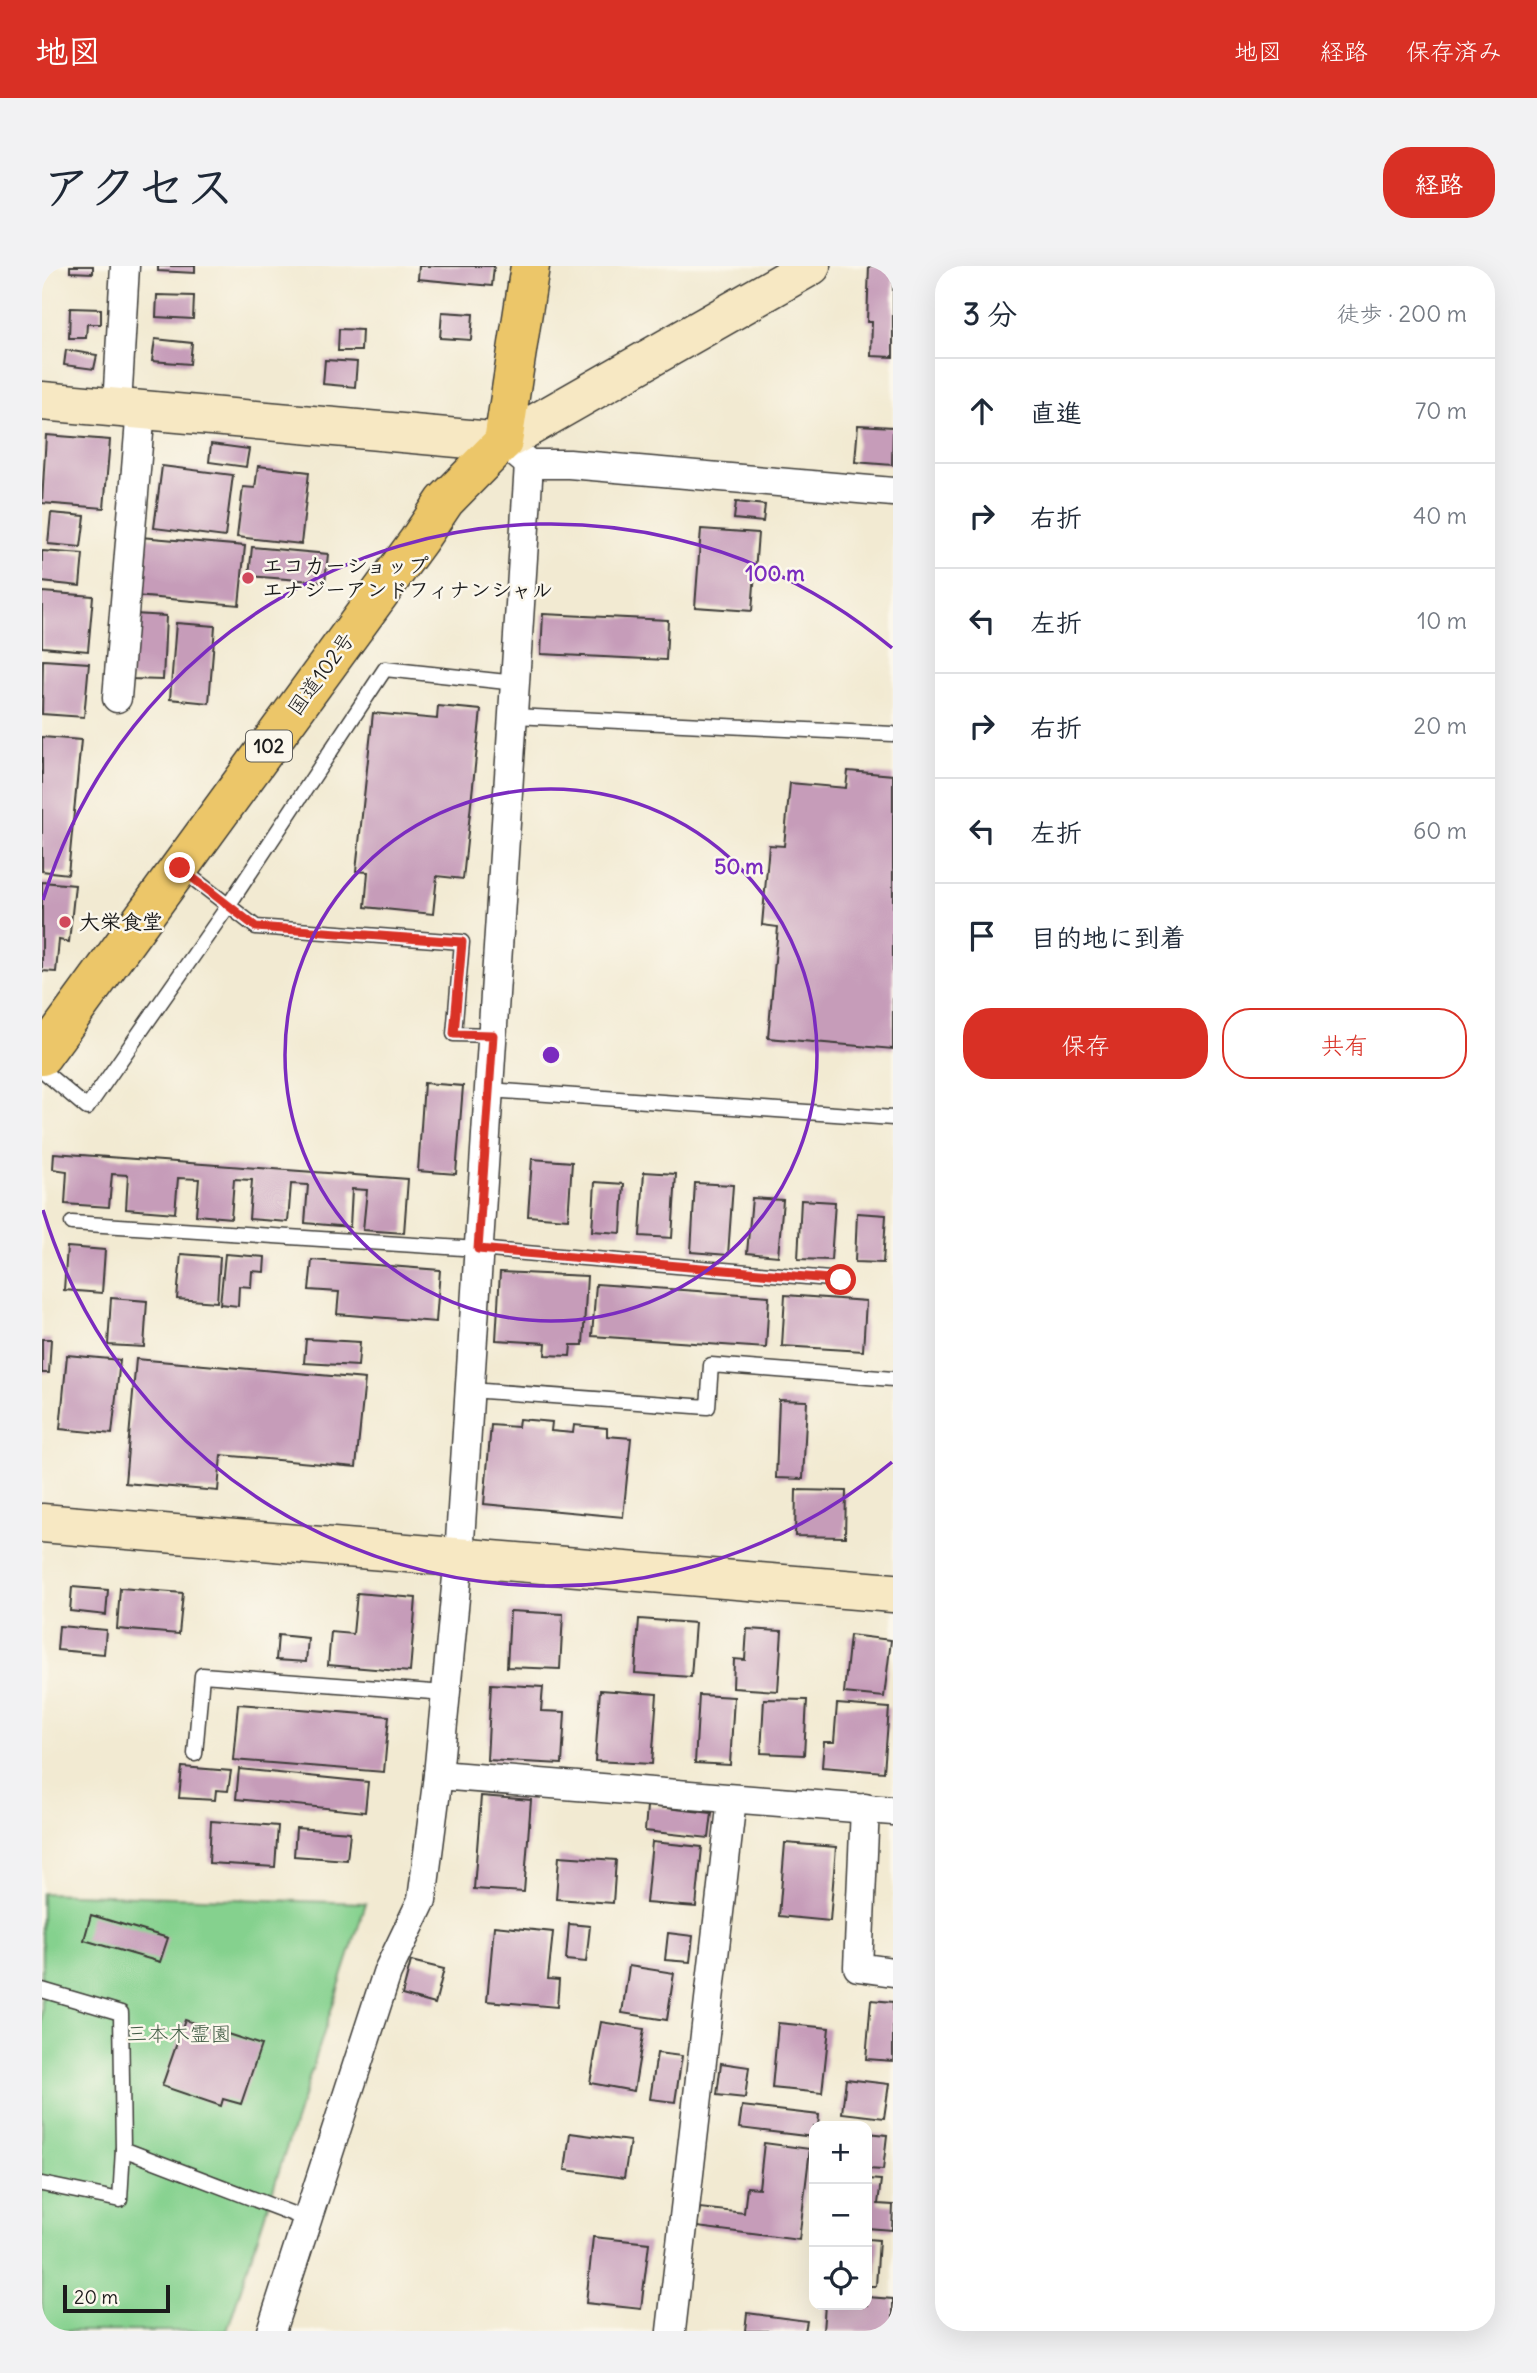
<!DOCTYPE html>
<html lang="ja">
<meta charset="utf-8">
<style>
:root{--surface:#fff;--page:#f2f2f3;--text:#1f2937;--muted:#747a83;--line:#e0e1e3;--accent:#d93025}
body{margin:0;font-family:Delius,"Klee One",sans-serif;background:var(--page);color:var(--text)}
.controls{position:absolute;right:21px;bottom:21px;display:grid;overflow:hidden;border-radius:14px;box-shadow:0 7px 28px #0002}
.controls button{width:63px;height:63px;display:grid;place-items:center;padding:0;border:0;border-bottom:2px solid var(--line);background:var(--surface);color:var(--text);font:35px sans-serif}
.scale{position:absolute;left:21px;bottom:18px;width:107px;box-sizing:border-box;padding-left:7px;border:4px solid #1c1c1c;border-top:0;font-size:19px;line-height:24px;white-space:nowrap;color:#1c1c1c;-webkit-text-stroke:5px #fbf7ec;paint-order:stroke}
.stop{position:absolute;width:21px;height:21px;margin:-16px;border:5px solid #d93025;border-radius:50%;background:#fff}
.stop.end{background:#d93025;border-color:#fff;box-shadow:0 2px 7px #0008}
.list{margin:0;padding:0;list-style:none}
h2{display:flex;justify-content:space-between;align-items:center;height:91px;margin:0;padding:0 28px;font-size:30px}
h2 small{font-size:23px;font-weight:400;color:var(--muted)}
.list li{display:grid;grid-template-columns:46px 1fr auto;gap:21px;align-items:center;box-sizing:border-box;height:105px;padding:0 28px;border-top:2px solid var(--line)}
.list b{display:block;font-size:26px;white-space:nowrap}
.list em{font-size:23px;font-style:normal;color:var(--muted)}
.actions{display:flex;gap:14px;padding:21px 28px}
.actions a{flex:1;padding:16px 0;border:2px solid var(--accent);border-radius:28px;text-align:center;font-size:24px;color:var(--accent)}
.actions .main{background:var(--accent);color:#fff}
.icon{flex:none;width:38px;height:38px;fill:none;stroke:currentColor;stroke-width:2;stroke-linecap:round;stroke-linejoin:round}
.map{position:relative;flex:none;width:851px;height:2065px;overflow:hidden;border-radius:28px}
header{display:flex;align-items:center;gap:42px;box-sizing:border-box;height:98px;padding:0 35px;background:var(--accent);color:#fff}
header strong{font-size:33px}
nav{display:flex;gap:38px;margin-inline-start:auto;font-size:24px}
.intro{display:flex;align-items:center;justify-content:space-between;box-sizing:border-box;height:168px;padding:0 42px}
h1{margin:0;font-size:49px}
.button{padding:18px 32px;border-radius:28px;background:var(--accent);color:#fff;font-size:24px;font-weight:700}
main{display:flex;gap:42px;padding:0 42px}
aside{flex:1;background:var(--surface);border-radius:28px;box-shadow:0 7px 28px #0002}
.map>svg:first-child{display:block}
.green{fill:#85d18e;stroke:#507655;stroke-width:2}
.building{fill:#c69cb9}
.lines{fill:none;stroke-linecap:round;stroke-linejoin:round}
.lane-casing{stroke:#3c3b37;stroke-width:17}
.street-casing{stroke:#3c3b37;stroke-width:31}
.secondary-casing{stroke:#3c3b37;stroke-width:41}
.highway-casing{stroke:#3c3b37;stroke-width:41}
.lane{stroke:#fff;stroke-width:14}
.street{stroke:#fff;stroke-width:28}
.secondary{stroke:#f7e8c3;stroke-width:38}
.highway{stroke:#ecc669;stroke-width:38}
.route{stroke:#d93025;stroke-width:9}
.ring{fill:none;stroke:#7b2cbf;stroke-width:3.5}
.poi-dot{fill:#d1495b;stroke:#fbf7ec;stroke-width:2.5}
.labels{text-anchor:middle;stroke-width:5;stroke-linejoin:round;paint-order:stroke}
.shield{fill:#fbf7ec;stroke:#5f5e5a;stroke-width:2}
.shield-label{font-size:19px;font-weight:bold;fill:#1c1c1c}
.poi-label{font-size:21px;font-weight:bold;fill:#1c1c1c;stroke:#fbf7ec;text-anchor:start}
.street-label{font-size:21px;fill:#1c1c1c;stroke:#fbf7ec}
.park-label{font-size:21px;fill:#415b44;stroke:#fbf7ec}
.centre{fill:#7b2cbf;stroke:#fbf7ec;stroke-width:3.5}
.ring-label{font-size:21px;text-anchor:middle;font-weight:bold;fill:#7b2cbf;stroke:#fbf7ec;stroke-width:5;stroke-linejoin:round;paint-order:stroke}
</style>
<header>
<strong>地図</strong>
<nav><a>地図</a><a>経路</a><a>保存済み</a></nav>
</header>
<div class="intro"><h1>アクセス</h1><a class="button">経路</a></div>
<main>
<div class="map">
<svg width="851" height="2065" viewBox="0 0 851 2065">
<rect width="100%" height="100%" fill="#fbf7ec"/>
<filter id="ink" filterUnits="userSpaceOnUse"><feTurbulence type="fractalNoise" baseFrequency=".0143" numOctaves="2"/><feDisplacementMap in="SourceGraphic" scale="14" xChannelSelector="R" yChannelSelector="G"/><feConvolveMatrix kernelMatrix="1 2 1 2 8 2 1 2 1" color-interpolation-filters="sRGB"/></filter>
<filter id="wash" filterUnits="userSpaceOnUse"><feTurbulence type="fractalNoise" baseFrequency=".00686" numOctaves="4" result="noise"/><feDisplacementMap in="SourceGraphic" scale="28" xChannelSelector="R" yChannelSelector="G"/><feGaussianBlur stdDeviation="1.57" result="paint"/><feColorMatrix in="noise" values="0 0 0 0 0 0 0 0 0 0 0 0 0 0 0 0 0 1.4 0 .05"/><feComposite in="paint" operator="in"/></filter>
<g filter="url(#wash)">
<rect width="100%" height="100%" fill="#f2ead2"/>
<path class="green" d="M0,1627L324,1637L185,2065H0Z"/>
<g id="blocks">
<g class="building">
<path d="M28,0H51V7L28,6Z"/>
<path d="M116,0H153V7L116,5Z"/>
<path d="M377,0H452L450,20L376,13Z"/>
<path d="M827,0H851V91L829,90L830,56H825Z"/>
<path d="M115,29L152,30L151,53L114,51Z"/>
<path d="M28,42L59,43V58H45L44,72H27Z"/>
<path d="M400,46L431,48L429,74L398,72Z"/>
<path d="M297,63L320,64L319,85H296Z"/>
<path d="M113,73L150,77L148,98L110,95Z"/>
<path d="M24,84L55,89L52,103L22,99Z"/>
<path d="M283,94L315,96L313,121L281,118Z"/>
<path d="M816,159L851,161L850,199L813,196Z"/>
<path d="M4,169L68,174L62,242L0,237Z"/>
<path d="M169,178L207,183L204,201L167,196Z"/>
<path d="M120,200L191,209L183,271L112,262Z"/>
<path d="M216,200L267,206L259,278L195,271L201,221L213,222Z"/>
<path d="M694,236L723,239L721,256L692,253Z"/>
<path d="M9,247L43,250L39,281L6,278Z"/>
<path d="M659,263L716,267L710,345L653,341Z"/>
<path d="M98,271L203,280L197,339L93,330Z"/>
<path d="M210,281L286,288L283,316L207,310Z"/>
<path d="M0,285L41,288L38,320L0,316Z"/>
<path d="M0,326L51,330L46,385L0,381Z"/>
<path d="M92,348L124,350L121,414L88,413Z"/>
<path d="M501,348L626,354L624,394L499,388Z"/>
<path d="M134,357L173,360L167,437L128,433Z"/>
<path d="M1,394L47,397L42,451L0,448Z"/>
<path d="M396,440L439,444L421,613L395,610L391,648L323,641L326,606L314,605L331,447L395,453Z"/>
<path d="M0,471L39,474L26,608L0,605Z"/>
<path d="M806,505L851,509V783L726,772L736,661L720,659L727,579L742,580L748,517L804,522Z"/>
<path d="M0,616L33,619L27,676L17,674L14,706L0,705Z"/>
<path d="M382,817L421,820L414,908L376,905Z"/>
<path d="M12,887L366,913L362,967L321,964L325,924L310,923L308,961L263,957L266,919L249,918L246,956L207,953L210,914L192,913L189,952L154,949L157,913L136,912L133,947L84,943L86,909L70,908L67,941L23,938L25,905L11,903Z"/>
<path d="M490,893L530,896L526,953L486,950Z"/>
<path d="M602,906L634,908L630,972L598,970Z"/>
<path d="M553,916L582,918L579,967L550,965Z"/>
<path d="M653,917L691,919L686,989L649,986Z"/>
<path d="M710,932L741,934L736,990L705,987Z"/>
<path d="M759,934L793,936L789,994L756,993Z"/>
<path d="M815,947L844,949L841,997L813,996Z"/>
<path d="M25,981L63,984L60,1027L22,1024Z"/>
<path d="M139,988L178,991L175,1036L135,1033Z"/>
<path d="M183,988L223,991L222,1006L210,1005L209,1021L197,1020L196,1040L178,1038Z"/>
<path d="M270,994L398,1004L394,1056L295,1048L297,1026L267,1024Z"/>
<path d="M458,1006L545,1010L541,1079H529L528,1090L503,1089L504,1077L454,1074Z"/>
<path d="M554,1018L727,1030L724,1082L550,1070Z"/>
<path d="M743,1029L824,1035L821,1085L740,1080Z"/>
<path d="M69,1032L105,1035L102,1081L66,1079Z"/>
<path d="M0,1073H9L7,1107H0Z"/>
<path d="M264,1073L318,1076L316,1100L262,1097Z"/>
<path d="M25,1089L78,1094L70,1168L18,1163Z"/>
<path d="M94,1093L323,1113L314,1201L179,1189L176,1225L83,1217Z"/>
<path d="M737,1134L765,1135L761,1213L734,1212Z"/>
<path d="M477,1153L510,1156L509,1165L531,1167L532,1159L565,1162V1170L589,1172L581,1251L442,1238L449,1159L476,1161Z"/>
<path d="M754,1224L804,1225L803,1271L753,1270Z"/>
<path d="M30,1321L66,1324L64,1349L28,1345Z"/>
<path d="M78,1322L141,1327L137,1368L75,1363Z"/>
<path d="M315,1327L374,1332L368,1406L286,1399L289,1366L311,1368Z"/>
<path d="M468,1345L521,1348L518,1403L465,1401Z"/>
<path d="M597,1353L653,1357L649,1411L593,1407Z"/>
<path d="M17,1360L64,1364L62,1388L15,1384Z"/>
<path d="M705,1363L740,1365L736,1425L691,1422L692,1393L703,1394Z"/>
<path d="M236,1369L266,1372L264,1396L234,1394Z"/>
<path d="M808,1369L849,1374L842,1431L802,1427Z"/>
<path d="M449,1418L501,1421L499,1445L523,1446L520,1498L445,1494Z"/>
<path d="M558,1424L615,1428L610,1498L553,1495Z"/>
<path d="M657,1429L692,1431L688,1499L653,1497Z"/>
<path d="M722,1433L765,1434L762,1489L719,1487Z"/>
<path d="M196,1438L347,1450L342,1506L191,1494Z"/>
<path d="M795,1438L847,1442L842,1506L780,1501L782,1476H792Z"/>
<path d="M140,1501L189,1505L186,1525L174,1524L173,1534L137,1532Z"/>
<path d="M197,1503L326,1516L323,1546L194,1533Z"/>
<path d="M439,1530L489,1534L482,1626L432,1623Z"/>
<path d="M605,1540L670,1547L667,1572L603,1565Z"/>
<path d="M169,1555L236,1560L233,1601L167,1597Z"/>
<path d="M254,1562L308,1566L305,1594L252,1590Z"/>
<path d="M610,1576L660,1581L654,1641L604,1637Z"/>
<path d="M743,1577L794,1581L788,1655L737,1650Z"/>
<path d="M517,1590L574,1594L571,1637L514,1633Z"/>
<path d="M49,1649L126,1672L118,1696L42,1674Z"/>
<path d="M527,1658L548,1660L544,1696L524,1694Z"/>
<path d="M452,1660L511,1666L506,1713L517,1714L515,1741L445,1735Z"/>
<path d="M626,1667L651,1670L648,1696L623,1694Z"/>
<path d="M369,1695L402,1703L393,1738L360,1729Z"/>
<path d="M587,1700L632,1707L625,1754L580,1747Z"/>
<path d="M829,1734L851,1736V1795L824,1793Z"/>
<path d="M143,1754L219,1779L199,1838L181,1833L179,1840L120,1820Z"/>
<path d="M559,1756L602,1763L592,1825L548,1817Z"/>
<path d="M736,1757L787,1762L780,1827L730,1822Z"/>
<path d="M615,1787L640,1790L633,1836L608,1833Z"/>
<path d="M679,1797L707,1801L703,1832L675,1829Z"/>
<path d="M804,1813L847,1818L842,1852L800,1847Z"/>
<path d="M700,1840L777,1849L776,1860H772V1871L697,1862Z"/>
<path d="M528,1867L588,1875L582,1912L523,1904Z"/>
<path d="M825,1867L845,1869L841,1904L825,1903Z"/>
<path d="M722,1877L768,1883L757,1974L655,1961L658,1942L702,1947L705,1921L717,1922Z"/>
<path d="M825,1913L839,1914L836,1938L851,1939L850,1964L825,1962Z"/>
<path d="M551,1971L607,1977L599,2043L544,2037Z"/>
<path d="M825,1973L837,1974L834,2020H825Z"/>
<path d="M825,2031L851,2033V2065H781L783,2039H825Z"/>
<path d="M705,2047L765,2055L763,2065H703Z"/>
</g>
</g>
</g>
<g filter="url(#ink)">
<use href="#blocks" fill-opacity="0" stroke="#3c3b37" stroke-width="2"/>
<g class="lines">
<defs>
<g id="lane">
<path d="M472,450L851,468"/>
<path d="M139,603L214,661L420,676L412,768L451,769"/>
<path d="M0,804L45,842L186,640L343,403L474,417"/>
<path d="M446,824L851,852"/>
<path d="M30,957L436,983L799,1014"/>
<path d="M428,1124L666,1141L669,1099L851,1113"/>
<path d="M153,1488L160,1409L404,1427"/>
<path d="M0,1724L79,1747L81,1883L78,1934L0,1918"/>
<path d="M81,1883L264,1953"/>
</g>
<g id="street">
<path d="M75,140L83,0"/>
<path d="M474,187L487,198H527L851,226"/>
<path d="M75,432L99,143"/>
<path d="M396,1509L851,1545"/>
<path d="M823,1542L816,1701L851,1706"/>
<path d="M229,2065L345,1707L380,1634L396,1509L417,1290L487,198"/>
<path d="M629,2065L690,1533"/>
</g>
<g id="secondary">
<path d="M0,135L461,176L769,0"/>
<path d="M0,1257L851,1327"/>
</g>
<path id="highway" d="M0,790L376,275L403,235L461,176L488,0"/>
</defs>
<use href="#lane" class="lane-casing"/>
<use href="#street" class="street-casing"/>
<use href="#secondary" class="secondary-casing"/>
<use href="#highway" class="highway-casing"/>
<use href="#lane" class="lane"/>
<use href="#street" class="street"/>
<use href="#secondary" class="secondary"/>
<use href="#highway" class="highway"/>
</g>
</g>
<g class="lines" filter="url(#ink)">
<path class="route" d="M138,602L214,661L420,676L412,768L451,769L436,983L799,1014"/>
</g>
<g class="ring">
<circle cx="509" cy="789" r="266"/>
<path d="M850 1196A531 531 0 0 1 1 944M1 634A531 531 0 0 1 850 382"/>
</g>
<g class="poi-dot">
<circle cx="206" cy="312" r="7"/>
<circle cx="23" cy="656" r="7"/>
</g>
<g class="labels">
<rect class="shield" x="204" y="464.5" width="46" height="31" rx="5"/>
<g class="shield-label">
<text x="227" y="487">102</text>
</g>
<g class="poi-label">
<text x="220" y="307">エコカーショップ<tspan x="220" dy="24">エナジーアンドフィナンシャル</tspan></text>
<text x="37" y="663">大栄食堂</text>
</g>
<g class="street-label">
<text transform="translate(279 408) rotate(-54)" y="7">国道102号</text>
</g>
<g class="park-label">
<text x="137" y="1775">三本木霊園</text>
</g>
</g>
<circle cx="509" cy="789" r="10" class="centre"/>
<g class="ring-label">
<text x="733" y="315">100 m</text>
<text x="697" y="608">50 m</text>
</g>
</svg>
<div class="controls">
<button>+</button>
<button>−</button>
<button><svg class="icon" aria-label="locate" viewBox="0 0 24 24"><circle cx="12" cy="12" r="6"/><path d="M12 2v4M12 18v4M2 12h4M18 12h4"/></svg></button>
</div>
<div class="scale">20 m</div>
<div class="stop" style="left:799px;top:1014px"></div>
<div class="stop end" style="left:138px;top:602px"></div>
</div>
<aside>
<h2>3 分<small>徒歩 · 200 m</small></h2>
<ul class="list">
<li><svg class="icon" aria-label="ahead" viewBox="0 0 24 24"><path d="M12 20V5M6 11l6-6 6 6"/></svg><div><b>直進</b></div><em>70 m</em></li>
<li><svg class="icon" aria-label="right" viewBox="0 0 24 24"><path d="M7 20v-9h11M14 6l5 5-5 5"/></svg><div><b>右折</b></div><em>40 m</em></li>
<li><svg class="icon" aria-label="left" viewBox="0 0 24 24"><path d="M17 20v-9H6M10 6l-5 5 5 5"/></svg><div><b>左折</b></div><em>10 m</em></li>
<li><svg class="icon" aria-label="right" viewBox="0 0 24 24"><path d="M7 20v-9h11M14 6l5 5-5 5"/></svg><div><b>右折</b></div><em>20 m</em></li>
<li><svg class="icon" aria-label="left" viewBox="0 0 24 24"><path d="M17 20v-9H6M10 6l-5 5 5 5"/></svg><div><b>左折</b></div><em>60 m</em></li>
<li><svg class="icon" aria-label="arrive" viewBox="0 0 24 24"><path d="M6 21V4h12l-3 4 3 4H6"/></svg><div><b>目的地に到着</b></div></li>
</ul>
<div class="actions"><a class="main">保存</a><a>共有</a></div>
</aside>
</main>
